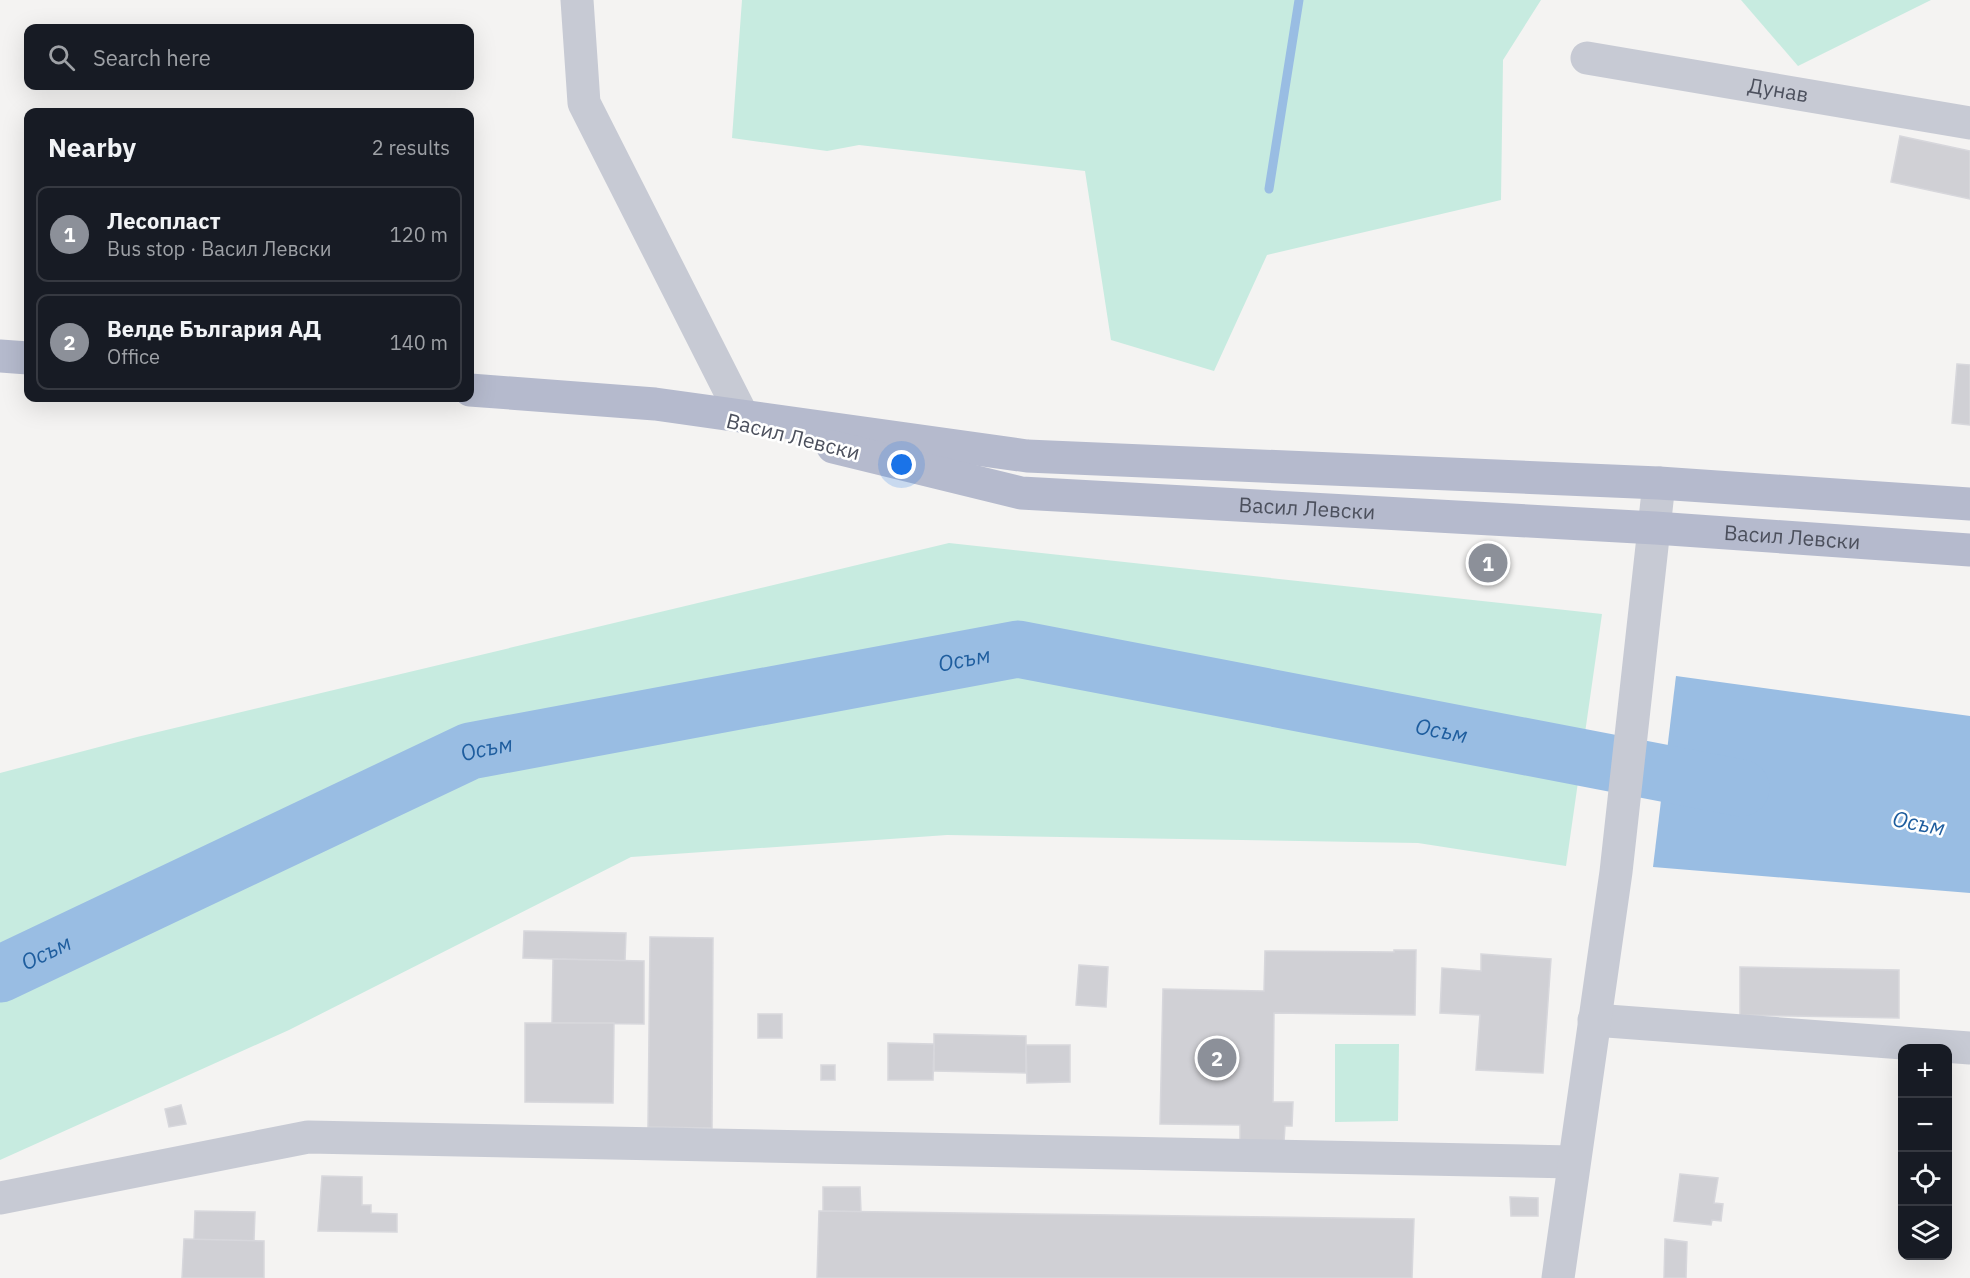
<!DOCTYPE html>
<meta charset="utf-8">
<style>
:root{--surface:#171b24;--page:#20242c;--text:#f1f3f6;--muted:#9ea1a6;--line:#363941;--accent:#8c9099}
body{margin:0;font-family:"IBM Plex Sans",sans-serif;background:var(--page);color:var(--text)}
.controls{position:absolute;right:18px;bottom:18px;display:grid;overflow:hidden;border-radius:12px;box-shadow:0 6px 24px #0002}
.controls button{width:54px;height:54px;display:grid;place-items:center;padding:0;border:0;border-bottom:2px solid var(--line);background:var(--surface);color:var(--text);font:30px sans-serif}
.you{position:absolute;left:902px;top:465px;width:21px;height:21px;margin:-15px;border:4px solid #fff;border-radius:50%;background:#1a73e8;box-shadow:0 0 0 9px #1a73e833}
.badge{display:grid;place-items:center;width:39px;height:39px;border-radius:50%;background:var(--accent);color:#fff;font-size:20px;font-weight:700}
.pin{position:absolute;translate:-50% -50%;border:3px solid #fff;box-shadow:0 2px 6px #0006}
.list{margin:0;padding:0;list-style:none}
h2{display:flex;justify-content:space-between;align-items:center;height:78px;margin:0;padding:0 24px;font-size:26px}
h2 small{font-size:20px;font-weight:400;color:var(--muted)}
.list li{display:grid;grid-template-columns:39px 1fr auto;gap:18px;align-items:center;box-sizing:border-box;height:96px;margin:0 12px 12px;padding:0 12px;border:2px solid var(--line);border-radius:12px}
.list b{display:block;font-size:22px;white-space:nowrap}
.list p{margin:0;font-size:20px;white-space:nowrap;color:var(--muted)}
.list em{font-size:20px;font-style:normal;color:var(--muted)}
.icon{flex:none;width:33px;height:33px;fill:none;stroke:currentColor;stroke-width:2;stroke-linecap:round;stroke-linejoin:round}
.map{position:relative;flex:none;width:1970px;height:1278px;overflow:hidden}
.search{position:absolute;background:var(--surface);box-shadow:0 6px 24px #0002;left:24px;top:24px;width:450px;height:66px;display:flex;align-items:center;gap:15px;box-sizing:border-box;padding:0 21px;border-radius:12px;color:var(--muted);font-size:22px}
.panel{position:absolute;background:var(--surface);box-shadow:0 6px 24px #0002;left:24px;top:108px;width:450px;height:294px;border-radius:12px}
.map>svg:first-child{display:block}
.green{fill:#c7ebe0}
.water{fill:#99bde3}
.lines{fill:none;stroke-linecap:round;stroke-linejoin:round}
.stream{stroke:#99bde3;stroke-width:9}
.river{stroke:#99bde3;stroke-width:57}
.building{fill:#d0d0d5;stroke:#d7d7dc;stroke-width:1.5}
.minor{stroke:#c7cad4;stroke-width:33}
.major{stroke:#b5bacd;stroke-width:33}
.labels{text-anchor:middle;stroke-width:5;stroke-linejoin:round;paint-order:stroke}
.street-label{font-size:21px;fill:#4c505d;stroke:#fff}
.water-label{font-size:22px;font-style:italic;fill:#1e5d9e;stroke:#fff}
</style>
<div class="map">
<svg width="1970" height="1278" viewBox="0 0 1970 1278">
<rect width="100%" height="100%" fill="#f4f3f2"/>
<g class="green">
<path d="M742,0H1541L1503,60L1501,200L1267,255L1214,371L1111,340L1085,171L859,145L827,151L732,138Z"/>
<path d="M1741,0H1931L1798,66Z"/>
<path d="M949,543L1602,614L1566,866L1418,843L947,835L631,857L289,1030L0,1160V773L137,737Z"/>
<path d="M1335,1044H1399L1398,1121L1335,1122Z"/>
</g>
<path class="water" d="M1676,676L1970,716V893L1653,867Z"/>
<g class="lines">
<path class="stream" d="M1269,189L1299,0"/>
<path class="river" id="s1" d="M0,974L470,751L1018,649L1741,788"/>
</g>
<g class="building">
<path d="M1900,136L1970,151V199L1891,182Z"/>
<path d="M1957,364L1970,365V425L1952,423Z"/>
<path d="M524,931L626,933L625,961L523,958Z"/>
<path d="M650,937L713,938L712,1128L648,1127Z"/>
<path d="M1394,950H1416L1415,1015L1274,1013L1273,1102H1293L1292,1126H1285L1284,1142H1240V1125L1160,1124L1163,989L1264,991L1265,951L1394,952Z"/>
<path d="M1481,954L1551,959L1543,1073L1476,1070L1480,1015L1440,1013L1442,968L1481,971Z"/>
<path d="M553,959L644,961V1024L552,1023Z"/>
<path d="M1079,965L1108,967L1106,1007L1076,1005Z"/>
<path d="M1740,967L1899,970V1018L1740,1015Z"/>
<rect x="758" y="1014" width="24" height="24"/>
<path d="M525,1023H614L613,1103L525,1102Z"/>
<path d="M934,1034L1026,1036V1073L934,1071Z"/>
<path d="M888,1043L934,1044L933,1080H888Z"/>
<path d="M1026,1045H1070V1082L1027,1083Z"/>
<rect x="821" y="1065" width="14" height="15"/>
<path d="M181,1105L186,1124L169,1127L165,1109Z"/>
<path d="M1680,1174L1718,1178L1714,1203L1723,1204L1721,1221L1712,1220L1711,1225L1674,1221Z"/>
<path d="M322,1176L362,1177V1205H371V1213L397,1214V1232L318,1231Z"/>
<path d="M823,1187H860L861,1212L823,1211Z"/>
<path d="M1510,1197L1538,1198V1216H1511Z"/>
<path d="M195,1211L255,1212L254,1241L194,1240Z"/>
<path d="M819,1211L1414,1219L1412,1278H817Z"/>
<path d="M184,1239L264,1241V1278H182Z"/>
<path d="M1665,1239L1687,1242L1686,1278H1664Z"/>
</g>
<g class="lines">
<g class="minor">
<path d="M577,0L584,103L742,415"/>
<path id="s2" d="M1587,58L1970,123"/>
<path d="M1594,1020L1970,1048"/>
<path d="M0,1198L308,1137L1573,1162"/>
<path d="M1558,1278L1616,872L1659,483"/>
</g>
<g class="major">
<path d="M0,356L28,358"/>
<path d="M470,390L655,404L1027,456L1659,483L1970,504"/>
<path id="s3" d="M833,447L1021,493L1655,528L1970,550"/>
</g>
</g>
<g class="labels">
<g class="street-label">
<text dy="7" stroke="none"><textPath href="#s2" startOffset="194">Дунав</textPath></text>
<text transform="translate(793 437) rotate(14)" y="7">Васил Левски</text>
<text dy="7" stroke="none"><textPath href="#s3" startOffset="480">Васил Левски</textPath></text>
<text dy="7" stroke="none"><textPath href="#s3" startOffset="966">Васил Левски</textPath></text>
</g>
<g class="water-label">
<text dy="8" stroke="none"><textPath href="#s1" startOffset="1023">Осъм</textPath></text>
<text dy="8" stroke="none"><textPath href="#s1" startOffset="1509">Осъм</textPath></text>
<text dy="8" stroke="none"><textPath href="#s1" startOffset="537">Осъм</textPath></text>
<text transform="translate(1919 823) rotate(11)" y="8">Осъм</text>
<text dy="8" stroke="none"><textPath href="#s1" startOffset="51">Осъм</textPath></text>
</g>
</g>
</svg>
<div class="controls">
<button>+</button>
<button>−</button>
<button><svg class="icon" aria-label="locate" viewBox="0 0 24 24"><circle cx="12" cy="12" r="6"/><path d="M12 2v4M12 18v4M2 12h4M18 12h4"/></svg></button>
<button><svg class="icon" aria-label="layers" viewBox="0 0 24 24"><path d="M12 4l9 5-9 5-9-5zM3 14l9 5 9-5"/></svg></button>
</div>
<div class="you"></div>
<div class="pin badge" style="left:1488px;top:563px">1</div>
<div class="pin badge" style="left:1217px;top:1058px">2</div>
<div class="search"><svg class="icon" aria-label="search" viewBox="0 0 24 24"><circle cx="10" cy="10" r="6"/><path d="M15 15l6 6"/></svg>Search here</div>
<section class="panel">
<h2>Nearby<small>2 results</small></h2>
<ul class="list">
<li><span class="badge">1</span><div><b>Лесопласт</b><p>Bus stop · Васил Левски</p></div><em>120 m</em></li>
<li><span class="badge">2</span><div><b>Велде България АД</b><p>Office</p></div><em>140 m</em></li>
</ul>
</section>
</div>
